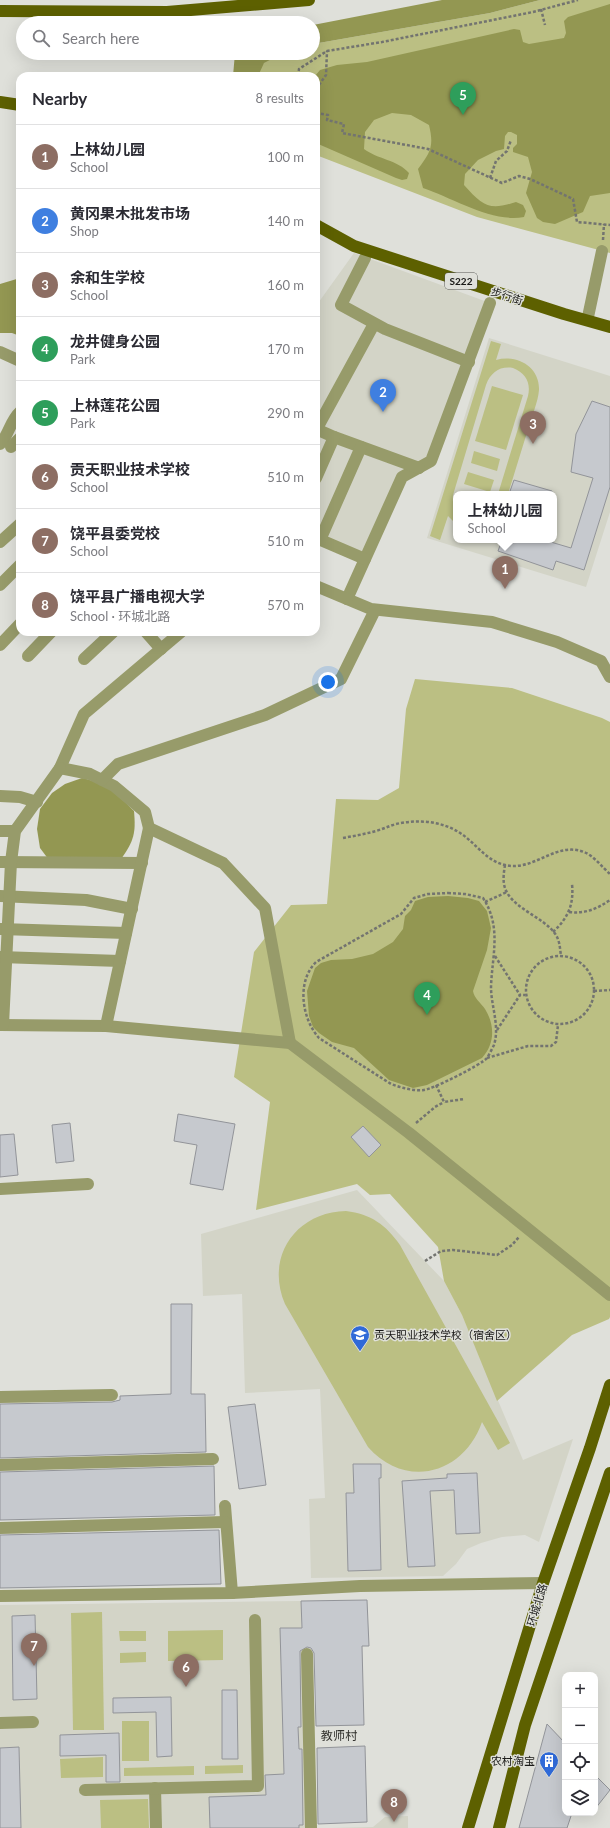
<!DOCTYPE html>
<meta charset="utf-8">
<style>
:root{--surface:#fff;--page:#f2f2f3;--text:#2b2b33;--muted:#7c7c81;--line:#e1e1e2;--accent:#306ad8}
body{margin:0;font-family:Lato,"Noto Sans SC",sans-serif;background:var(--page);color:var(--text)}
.controls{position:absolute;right:12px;bottom:12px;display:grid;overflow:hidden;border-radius:8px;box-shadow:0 4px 16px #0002}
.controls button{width:36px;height:36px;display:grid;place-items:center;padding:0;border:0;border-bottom:1px solid var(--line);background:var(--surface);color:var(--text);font:20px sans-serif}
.you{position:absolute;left:328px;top:682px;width:14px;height:14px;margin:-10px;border:3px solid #fff;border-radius:50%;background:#1a73e8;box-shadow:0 0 0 6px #1a73e833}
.badge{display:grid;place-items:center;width:26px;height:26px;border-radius:50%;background:var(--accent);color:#fff;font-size:13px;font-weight:700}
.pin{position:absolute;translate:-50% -33px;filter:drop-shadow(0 1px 2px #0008)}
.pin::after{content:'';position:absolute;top:21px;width:14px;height:12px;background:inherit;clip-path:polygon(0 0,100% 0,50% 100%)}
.popup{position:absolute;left:453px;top:491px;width:104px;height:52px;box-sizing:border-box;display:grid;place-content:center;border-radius:8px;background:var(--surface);filter:drop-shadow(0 1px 3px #0005);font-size:13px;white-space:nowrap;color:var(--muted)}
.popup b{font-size:15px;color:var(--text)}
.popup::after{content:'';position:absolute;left:50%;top:100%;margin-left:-8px;border:8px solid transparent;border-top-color:var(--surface)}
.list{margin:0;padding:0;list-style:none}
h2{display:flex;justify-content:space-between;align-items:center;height:52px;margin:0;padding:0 16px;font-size:17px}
h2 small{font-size:13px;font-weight:400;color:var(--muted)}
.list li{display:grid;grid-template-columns:26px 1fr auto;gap:12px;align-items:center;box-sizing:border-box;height:64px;padding:0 16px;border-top:1px solid var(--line)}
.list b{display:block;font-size:15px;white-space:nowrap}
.list p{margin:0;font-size:13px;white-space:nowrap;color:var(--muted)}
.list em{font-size:13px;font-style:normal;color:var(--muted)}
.icon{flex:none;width:22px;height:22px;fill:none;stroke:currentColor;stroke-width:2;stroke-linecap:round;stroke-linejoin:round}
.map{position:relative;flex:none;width:610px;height:1828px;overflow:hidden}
.search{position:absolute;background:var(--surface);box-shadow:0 4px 16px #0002;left:16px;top:16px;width:304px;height:44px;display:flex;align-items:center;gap:10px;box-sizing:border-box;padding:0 14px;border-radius:22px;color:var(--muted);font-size:15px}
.panel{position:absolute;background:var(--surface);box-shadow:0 4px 16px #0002;left:16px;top:72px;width:304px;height:564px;border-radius:12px}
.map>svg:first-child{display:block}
.built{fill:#d3d4c7;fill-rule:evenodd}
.green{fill:#bbbf83}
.water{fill:#939752}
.building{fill:#c6c9ce;stroke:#929499}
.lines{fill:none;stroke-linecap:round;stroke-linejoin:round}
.path{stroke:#737470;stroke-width:2.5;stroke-dasharray:3 2;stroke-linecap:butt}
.minor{stroke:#979b6a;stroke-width:12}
.major{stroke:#5d6000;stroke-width:12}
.labels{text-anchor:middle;stroke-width:3;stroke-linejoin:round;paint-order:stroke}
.shield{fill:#dfe0da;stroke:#545552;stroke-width:1}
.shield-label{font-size:10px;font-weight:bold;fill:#191917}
.street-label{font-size:11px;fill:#191917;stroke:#dfe0da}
.poi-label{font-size:11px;fill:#191917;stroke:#dfe0da;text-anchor:start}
.neighbourhood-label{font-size:12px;fill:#30302c;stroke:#dfe0da}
</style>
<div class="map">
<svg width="610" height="1828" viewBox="0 0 610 1828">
<rect width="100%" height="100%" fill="#dfe0da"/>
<g class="built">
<path d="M354,253L490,303L431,461L402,477L365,559L316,538V306Z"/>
<path d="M489,338L610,376V512L586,587L427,538ZM456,494H554V540H456Z"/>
<path d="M357,1190L444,1281L462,1315L523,1460L573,1439L539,1542L525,1535L502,1537L481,1543L467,1549L456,1564L443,1576L311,1578L309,1499L325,1498L320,1389L245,1393L242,1294L203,1296L201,1234Z"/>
<path d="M301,1601L307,1828H0V1605Z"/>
<path d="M408,1816V1828H331L373,1827L385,1817Z"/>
</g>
<g class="green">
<path d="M540,0H610V253L477,217L316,155V76H258C261,50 294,53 313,53V44L490,13Z"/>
<path d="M491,341L501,344L496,360C517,354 540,367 539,390C538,402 532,415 529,426C522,449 515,471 508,494H498L528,396C531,383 526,373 513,368C500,366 491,372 486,385L453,495C452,505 456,514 456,524L448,516L440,540L430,536Z"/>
<path d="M492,386L523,395L506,450L475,441Z"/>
<path d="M474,451L500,459L497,471L471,463Z"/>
<path d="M468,472L494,480L490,492L464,484Z"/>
<path d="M415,679L512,688L602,718L610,722V1317L609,1319L572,1335L497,1401L462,1315L444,1281L438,1247L390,1194L370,1195L357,1184L256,1210L270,1102L234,1077L254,952L291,905L327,904L336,799L378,800L399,788L406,709Z"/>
<path d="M346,1211C371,1214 386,1225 400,1245L510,1443L498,1450L482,1422C464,1474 406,1490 368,1447L285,1304C265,1258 295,1212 346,1211Z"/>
<path d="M102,1612L104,1730H73L71,1613Z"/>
<path d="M223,1630V1660L168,1661V1631Z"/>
<path d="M119,1631H146V1641H120Z"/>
<path d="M146,1652V1662L120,1663V1653Z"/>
<rect x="122" y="1721" width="27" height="40"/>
<path d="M103,1757V1777L61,1778L60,1759Z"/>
<path d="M243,1765V1773L205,1774V1766Z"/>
<path d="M194,1766V1775L124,1776V1768Z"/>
<path d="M148,1799L149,1828H101L100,1800Z"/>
</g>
<g class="water">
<path d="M442,0H540L490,13L313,44V25Z"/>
<path d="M610,4V193L590,196L583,212L555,224L543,222L537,218L526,193L532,172L528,157L513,152V148L517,144V135L511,132H508L505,136L504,149L496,151L478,160L465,174L464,185C483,206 489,211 516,202L523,205L526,211L524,217C492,223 453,198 423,188L418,169C431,152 434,146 429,125L411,115L392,113L374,120L365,132L364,149C377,159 398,160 409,173L407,179L402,180L396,178L316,143L315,76L320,70L337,65L367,62L514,29L520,30L523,42L529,44L564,38L566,33L564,21L568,17Z"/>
<path d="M235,53H283L264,63L258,76H233Z"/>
<path d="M20,278V336L12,333H0V284Z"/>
<path d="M82,778C106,783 117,794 134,811C136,833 134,841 121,859L49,860L40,848L37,829L40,809L52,793L65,784Z"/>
<path d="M448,896L468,898L479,901L487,911L491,928L487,950L473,991C474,998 481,1003 485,1009C495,1025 495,1044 482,1058L427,1085L413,1088L389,1080L354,1048L332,1042L319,1033L313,1027L309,1016L307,991L315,968L321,963L331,960L352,959L373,954L393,942L403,929L405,916L411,910L415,901L428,897Z"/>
</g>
<g class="building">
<path d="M592,401L610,407V487L584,570L556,561L553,570L498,551L502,540H544L571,548L593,478L571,472L576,434Z"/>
<path d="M514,480L552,491V494H509Z"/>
<path d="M178,1114L235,1124L223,1190L190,1184L197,1145L174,1141Z"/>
<path d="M70,1123L74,1161L56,1163L52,1125Z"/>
<path d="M363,1126L381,1145L369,1157L351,1137Z"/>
<path d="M14,1134L18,1175L0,1177V1135Z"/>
<path d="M171,1304H192L191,1394H205L206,1452L0,1458V1404L112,1402L120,1400V1396L171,1394Z"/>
<path d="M255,1404L266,1485L239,1489L228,1407Z"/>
<path d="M353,1464H381V1478H379L381,1570L348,1571L346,1493H354Z"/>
<path d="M214,1466L215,1515L0,1520V1472Z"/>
<path d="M477,1473L480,1533L456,1534L454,1490L430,1491L435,1566L408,1567L402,1481L447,1478V1474Z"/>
<path d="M219,1530L221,1584L0,1588V1535Z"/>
<path d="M367,1600L369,1646H362L364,1725L316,1726L314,1653L311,1648L307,1647L300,1651L301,1727H298L299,1749H302L303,1825H299V1828H210L209,1797L266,1795L265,1775L284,1774L280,1628H302L301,1601Z"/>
<path d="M35,1615L37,1699L13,1700L12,1616Z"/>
<path d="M222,1690H237L238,1759H222Z"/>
<path d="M171,1697L172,1756L157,1757L156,1712L113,1713V1698Z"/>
<path d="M547,1724L565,1743V1813H572L567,1828H519Z"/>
<path d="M119,1733L120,1782H106V1755L60,1756V1735Z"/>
<path d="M365,1746L367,1822L318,1824L317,1748Z"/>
<path d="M19,1747L21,1828H0V1748Z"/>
<path d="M595,1775L610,1790L595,1809Z"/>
</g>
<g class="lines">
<g class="path">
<path d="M541,9L545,25"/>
<path d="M298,76L299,69L327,51L382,42L533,12L578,0"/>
<path d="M316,89L326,75L327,51"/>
<path d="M316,113L328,115L327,120L344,124L342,133L428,149L502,183L519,176L530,179L573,199L577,222L610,225"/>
<path d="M490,178L496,161L507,151L511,140"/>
<path d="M603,240L604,224"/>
<path d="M343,838C354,836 365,834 376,831C383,829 389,826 396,824C419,819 444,821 463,835C477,845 487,861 505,865C534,872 555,841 584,852C594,856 602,867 610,874"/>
<path d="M505,865C504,871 503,878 504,884C508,908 544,916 556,935C560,942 560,949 561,956"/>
<path d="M448,893L465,894L483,898C502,927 492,956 491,987C491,1006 500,1026 494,1045C492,1049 489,1055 487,1058C481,1065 433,1089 424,1090C413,1091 402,1088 391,1084L319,1038C302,1019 296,982 316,962L401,914L414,898L428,894Z"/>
<path d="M485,902L507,892"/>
<path d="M569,912C585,914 597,909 610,900"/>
<path d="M553,932C568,918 574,905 572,884"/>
<circle cx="560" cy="990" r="34"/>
<path d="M495,956L520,995"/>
<path d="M594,991L610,990"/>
<path d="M497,1030L520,995H525"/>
<path d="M487,1058L528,1046H551L556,1042L558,1025"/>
<path d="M436,1085L444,1102L464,1099"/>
<path d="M416,1123L435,1107L444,1102"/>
<path d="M425,1261L441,1251L453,1250L497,1255L512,1245L519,1237"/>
</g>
<g class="minor">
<path d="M365,258L341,305L385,329L469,362"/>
<path d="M490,303L431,461L402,477L347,599L371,609L492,622L557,642L601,661L610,677"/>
<path d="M588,317L602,251"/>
<path d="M0,352L20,361"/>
<path d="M316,429L334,437L419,468"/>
<path d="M316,430L374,324"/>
<path d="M0,444C9,435 10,421 20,412"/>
<path d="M11,447L20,438"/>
<path d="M316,478L334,437"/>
<path d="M316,538L365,559"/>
<path d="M320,540L361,447"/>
<path d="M0,542L20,524"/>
<path d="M0,585L20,565"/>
<path d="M316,586L347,599"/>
<path d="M146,632L161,649"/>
<path d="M181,632L84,714L60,768L90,774L114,786L145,812L149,828L223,863L265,908L290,1043"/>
<path d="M0,645L20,624"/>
<path d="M28,656L51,632"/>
<path d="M84,659L113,632"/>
<path d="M102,780L118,764L265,715L341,679L375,610"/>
<path d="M0,796L20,797L37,802"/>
<path d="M0,831H15"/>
<path d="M0,862L142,863"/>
<path d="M0,896L86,900L132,909"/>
<path d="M1,929L126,933"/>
<path d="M0,957L120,961"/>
<path d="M0,1025L106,1026L290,1043L409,1133L610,1295"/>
<path d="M3,1025L11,862L15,831L60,768"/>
<path d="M106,1026L149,828"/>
<path d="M0,1189L88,1184"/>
<path d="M0,1397L112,1395"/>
<path d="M0,1465L213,1459"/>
<path d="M225,1506L232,1593"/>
<path d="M0,1528L225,1522"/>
<path d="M0,1596L232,1593L360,1586L543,1583"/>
<path d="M307,1654L311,1828"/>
<path d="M0,1723L33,1722"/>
<path d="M155,1788L156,1828"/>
<path d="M85,1790L258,1786L255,1620"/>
</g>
<g class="major">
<path d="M0,11L167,12L309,0"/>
<path d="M0,102L20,105"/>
<path d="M316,225L354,246L564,314L610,327"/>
<path d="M468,1828L543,1583L590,1448L610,1385"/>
<path d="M499,1828L525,1725L610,1473"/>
</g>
</g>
<defs>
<symbol id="school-pin" viewBox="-11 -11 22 30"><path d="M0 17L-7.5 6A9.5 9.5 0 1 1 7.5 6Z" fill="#306ad8" stroke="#dfe0da"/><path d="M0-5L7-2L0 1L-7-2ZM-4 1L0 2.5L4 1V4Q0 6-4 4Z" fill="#fff"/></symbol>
<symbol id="building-pin" viewBox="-11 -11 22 30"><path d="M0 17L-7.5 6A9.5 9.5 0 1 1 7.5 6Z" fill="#306ad8" stroke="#dfe0da"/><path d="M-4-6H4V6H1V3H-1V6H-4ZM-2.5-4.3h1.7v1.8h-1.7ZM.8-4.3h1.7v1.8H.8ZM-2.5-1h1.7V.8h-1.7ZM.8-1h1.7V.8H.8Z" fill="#fff"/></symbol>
</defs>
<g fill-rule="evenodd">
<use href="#school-pin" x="349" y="1324" width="22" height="30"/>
<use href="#building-pin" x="538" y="1750" width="22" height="30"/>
</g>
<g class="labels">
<rect class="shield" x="445" y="273" width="32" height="16" rx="3"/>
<g class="shield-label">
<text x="461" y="285">S222</text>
</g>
<g class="street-label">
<text transform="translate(507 296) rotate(18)" y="4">步行街</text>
<text transform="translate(537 1605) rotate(-73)" y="4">环城北路</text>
</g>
<g class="poi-label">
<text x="374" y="1339">贡天职业技术学校（宿舍区）</text>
<text x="535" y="1765" text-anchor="end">农村淘宝</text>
</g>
<g class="neighbourhood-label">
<text x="339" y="1740">教师村</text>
</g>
</g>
</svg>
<div class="controls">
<button>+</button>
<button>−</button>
<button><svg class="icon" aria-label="locate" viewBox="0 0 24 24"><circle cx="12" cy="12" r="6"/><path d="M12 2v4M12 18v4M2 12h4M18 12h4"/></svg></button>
<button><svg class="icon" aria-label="layers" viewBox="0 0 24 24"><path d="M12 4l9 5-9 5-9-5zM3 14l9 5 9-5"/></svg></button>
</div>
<div class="you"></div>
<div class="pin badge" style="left:505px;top:589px;background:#8d6e63">1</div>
<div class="popup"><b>上林幼儿园</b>School</div>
<div class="pin badge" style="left:383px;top:412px;background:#3f7fe0">2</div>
<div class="pin badge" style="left:533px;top:444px;background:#8d6e63">3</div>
<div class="pin badge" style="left:427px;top:1015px;background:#2e9e5b">4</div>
<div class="pin badge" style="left:463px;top:115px;background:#2e9e5b">5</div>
<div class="pin badge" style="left:186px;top:1687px;background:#8d6e63">6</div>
<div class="pin badge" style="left:34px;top:1666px;background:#8d6e63">7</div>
<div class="pin badge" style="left:394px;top:1822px;background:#8d6e63">8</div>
<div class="search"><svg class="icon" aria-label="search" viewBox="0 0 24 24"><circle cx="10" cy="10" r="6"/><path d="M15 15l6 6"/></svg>Search here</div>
<section class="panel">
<h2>Nearby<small>8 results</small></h2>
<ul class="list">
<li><span class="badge" style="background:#8d6e63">1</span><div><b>上林幼儿园</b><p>School</p></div><em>100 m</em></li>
<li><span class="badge" style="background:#3f7fe0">2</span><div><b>黄冈果木批发市场</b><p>Shop</p></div><em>140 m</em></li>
<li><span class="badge" style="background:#8d6e63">3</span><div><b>余和生学校</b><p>School</p></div><em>160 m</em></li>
<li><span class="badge" style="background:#2e9e5b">4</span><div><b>龙井健身公园</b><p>Park</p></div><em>170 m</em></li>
<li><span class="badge" style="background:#2e9e5b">5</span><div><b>上林莲花公园</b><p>Park</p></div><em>290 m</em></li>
<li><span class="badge" style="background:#8d6e63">6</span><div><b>贡天职业技术学校</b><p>School</p></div><em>510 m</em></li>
<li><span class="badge" style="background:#8d6e63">7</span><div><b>饶平县委党校</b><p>School</p></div><em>510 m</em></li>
<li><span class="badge" style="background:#8d6e63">8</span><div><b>饶平县广播电视大学</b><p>School · 环城北路</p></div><em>570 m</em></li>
</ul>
</section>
</div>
